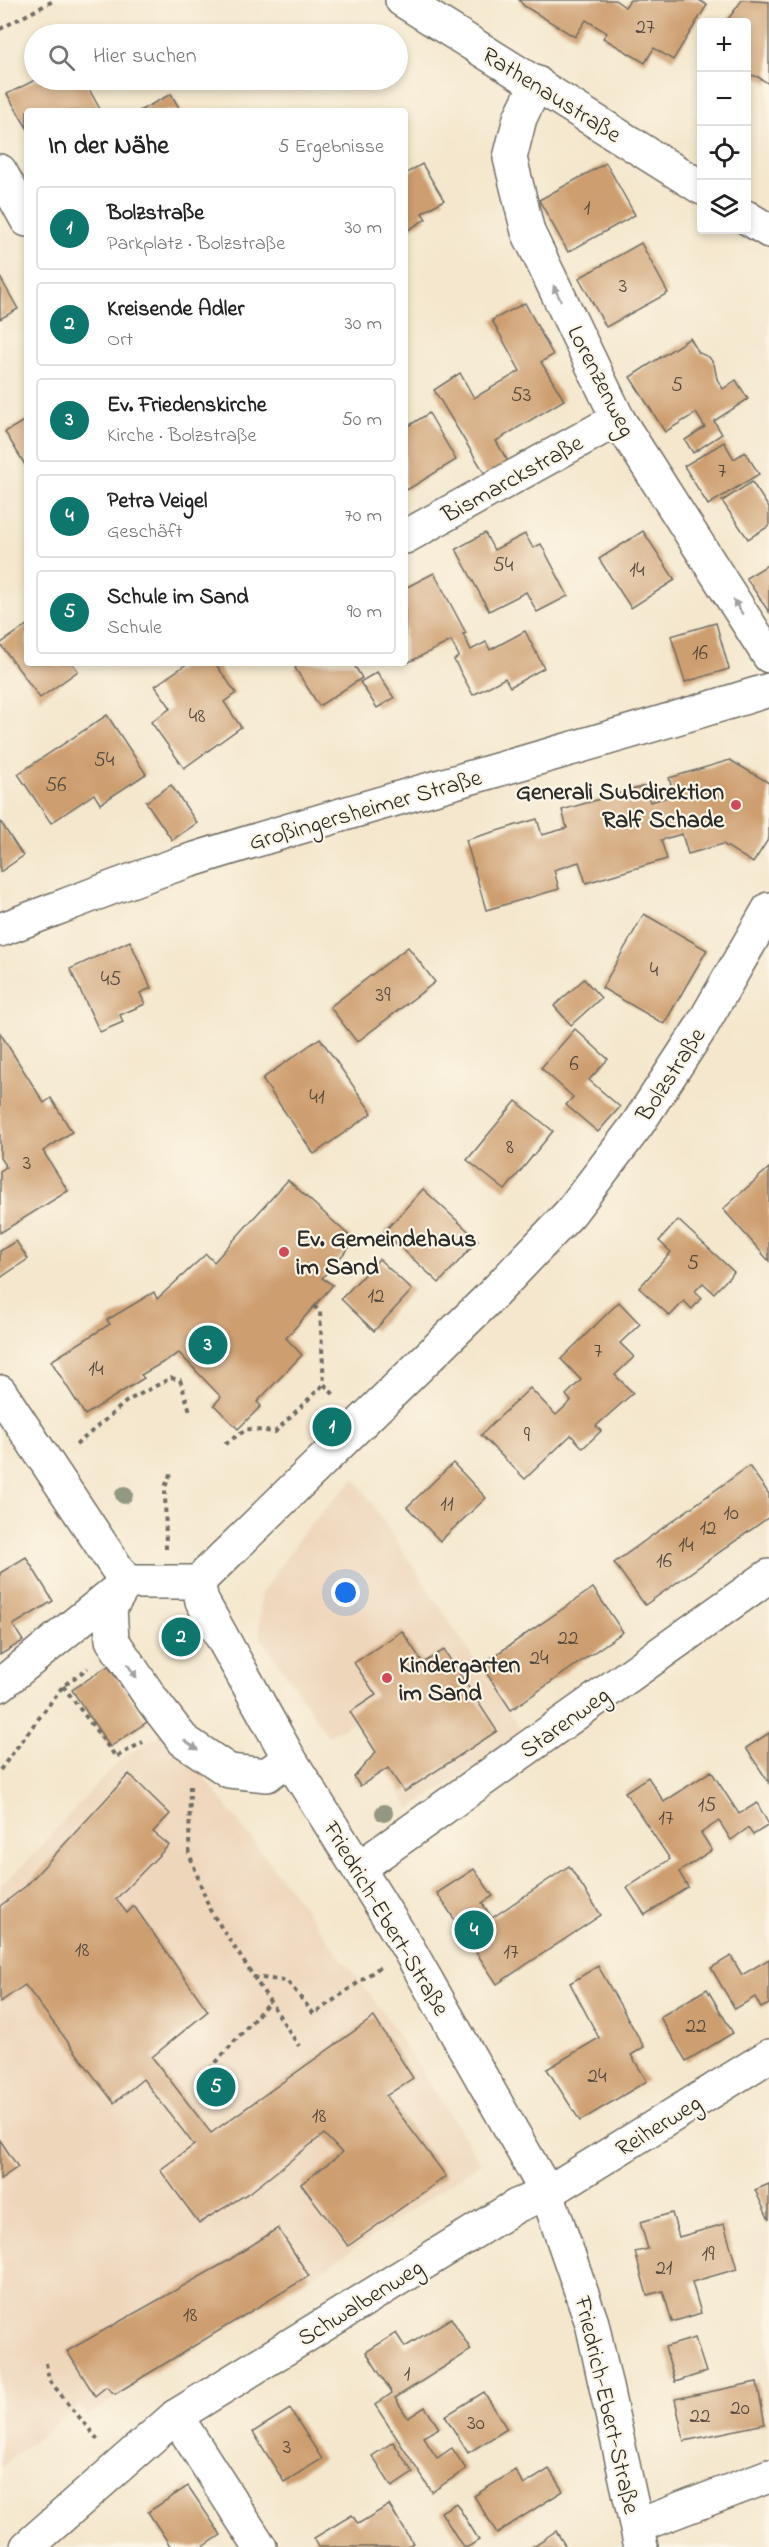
<!DOCTYPE html>
<html lang="de">
<meta charset="utf-8">
<style>
:root{--surface:#fff;--page:#f2f2f2;--text:#222;--muted:#767676;--line:#e0e0e0;--accent:#0f766e}
body{margin:0;font-family:"Indie Flower",sans-serif;background:var(--page);color:var(--text)}
.controls{position:absolute;right:18px;top:18px;display:grid;overflow:hidden;border-radius:6px;box-shadow:0 3px 9px #0003}
.controls button{width:54px;height:54px;display:grid;place-items:center;padding:0;border:0;border-bottom:2px solid var(--line);background:var(--surface);color:var(--text);font:30px sans-serif}
.you{position:absolute;left:346px;top:1593px;width:21px;height:21px;margin:-15px;border:4px solid #fff;border-radius:50%;background:#1a73e8;box-shadow:0 0 0 9px #1a73e833}
.badge{display:grid;place-items:center;width:39px;height:39px;border-radius:50%;background:var(--accent);color:#fff;font-size:20px;font-weight:700}
.pin{position:absolute;translate:-50% -50%;border:3px solid #fff;box-shadow:0 2px 6px #0006}
.list{margin:0;padding:0;list-style:none}
h2{display:flex;justify-content:space-between;align-items:center;height:78px;margin:0;padding:0 24px;font-size:26px}
h2 small{font-size:20px;font-weight:400;color:var(--muted)}
.list li{display:grid;grid-template-columns:39px 1fr auto;gap:18px;align-items:center;box-sizing:border-box;height:84px;margin:0 12px 12px;padding:0 12px;border:2px solid var(--line);border-radius:6px}
.list b{display:block;font-size:22px;white-space:nowrap}
.list p{margin:0;font-size:20px;white-space:nowrap;color:var(--muted)}
.list em{font-size:20px;font-style:normal;color:var(--muted)}
.icon{flex:none;width:33px;height:33px;fill:none;stroke:currentColor;stroke-width:2;stroke-linecap:round;stroke-linejoin:round}
.map{position:relative;flex:none;width:769px;height:2547px;overflow:hidden}
.search{position:absolute;background:var(--surface);box-shadow:0 3px 9px #0003;left:24px;top:24px;width:384px;height:66px;display:flex;align-items:center;gap:15px;box-sizing:border-box;padding:0 21px;border-radius:33px;color:var(--muted);font-size:22px}
.panel{position:absolute;background:var(--surface);box-shadow:0 3px 9px #0003;left:24px;top:108px;width:384px;height:558px;border-radius:6px}
.map>svg:first-child{display:block}
.built{fill:#eed6bb}
.building{fill:#cd9e70}
.lines{fill:none;stroke-linecap:round;stroke-linejoin:round}
.minor-casing{stroke:#716d64;stroke-width:36}
.major-casing{stroke:#716d64;stroke-width:36}
.path{stroke:#716d64;stroke-width:4;stroke-dasharray:4.5 4.5;stroke-linecap:butt}
.minor{stroke:#fff;stroke-width:33}
.major{stroke:#fff;stroke-width:33}
.tree{fill:#939883}
.oneway{fill:#a0a0a0}
.poi-dot{fill:#d1495b;stroke:#fcf5e5;stroke-width:2}
.labels{text-anchor:middle;stroke-width:4.5;stroke-linejoin:round;paint-order:stroke}
.number-label{font-size:21px;fill:#54483c}
.street-label{font-size:24px;fill:#2b2b2b;stroke:#fcf5e5}
.poi-label{font-size:24px;font-weight:bold;fill:#2b2b2b;stroke:#fcf5e5;text-anchor:start}
</style>
<div class="map">
<svg width="769" height="2547" viewBox="0 0 769 2547">
<rect width="100%" height="100%" fill="#fcf5e5"/>
<filter id="ink" filterUnits="userSpaceOnUse"><feTurbulence type="fractalNoise" baseFrequency=".0167" numOctaves="2"/><feDisplacementMap in="SourceGraphic" scale="12" xChannelSelector="R" yChannelSelector="G"/><feConvolveMatrix kernelMatrix="1 2 1 2 8 2 1 2 1" color-interpolation-filters="sRGB"/></filter>
<filter id="wash" filterUnits="userSpaceOnUse"><feTurbulence type="fractalNoise" baseFrequency=".008" numOctaves="4" result="noise"/><feDisplacementMap in="SourceGraphic" scale="24" xChannelSelector="R" yChannelSelector="G"/><feGaussianBlur stdDeviation="1.35" result="paint"/><feColorMatrix in="noise" values="0 0 0 0 0 0 0 0 0 0 0 0 0 0 0 0 0 1.4 0 .05"/><feComposite in="paint" operator="in"/></filter>
<g filter="url(#wash)">
<rect width="100%" height="100%" fill="#f4e7cd"/>
<g class="built">
<path d="M355,1478L524,1735L410,1809L354,1722L328,1736L259,1634L261,1594L305,1530Z"/>
<path d="M168,1729L383,2012L481,2163L312,2277L88,2415L80,2405L0,2467V1884L17,1872L119,1761Z"/>
</g>
<g id="blocks">
<g class="building">
<path d="M519,0H615L625,7L630,0H699L707,5L673,60L654,48L645,63L603,38L607,33L586,20L575,37L524,6Z"/>
<path d="M742,0L769,2V84L758,77L747,74V22H726Z"/>
<path d="M35,80H84L101,111H27V128L7,94Z"/>
<path d="M171,94L181,111H139Z"/>
<path d="M606,163L635,215L568,252L539,200Z"/>
<path d="M422,164L444,200L422,213L426,219L405,232V174Z"/>
<path d="M641,243L668,293L606,327L579,278Z"/>
<path d="M0,277L18,309L0,319Z"/>
<path d="M525,303L553,355L541,362L564,400L496,441L510,465L488,479L434,390L460,373L474,398L520,371L492,320Z"/>
<path d="M690,338L699,353L709,357L714,364L717,379L723,389L736,380L748,399L714,421L722,434L693,453L685,440L705,427L696,413L665,432L630,377Z"/>
<path d="M429,413L456,460L407,490L405,486V428Z"/>
<path d="M27,419V468L5,432Z"/>
<path d="M724,442L734,459L745,452L759,474L708,505L684,466Z"/>
<path d="M752,482L769,508V526L748,539L722,501Z"/>
<path d="M643,531L675,580L631,608L599,559Z"/>
<path d="M485,533L494,550L525,534L533,548L541,544L568,596L537,612L526,592L489,611L456,549Z"/>
<path d="M769,564V612L746,578Z"/>
<path d="M434,573L466,633L463,634L471,650L486,642L490,650L525,631L544,668L510,687L505,678L473,695L454,660L459,656L451,641L407,663L405,658V588Z"/>
<path d="M716,623L729,669L685,682L671,636Z"/>
<path d="M27,625V663H72L78,671L40,698L0,644Z"/>
<path d="M188,663H215L236,693L224,702L241,727L184,768L151,722L171,708L155,686Z"/>
<path d="M302,663H353L362,678L319,706L295,668Z"/>
<path d="M377,672L394,698L377,708L360,682Z"/>
<path d="M107,715L146,774L100,804L94,794L51,823L18,774Z"/>
<path d="M730,760L769,783V838L753,863L723,844L688,854L682,834L661,840L667,859L586,883L579,862L554,870L559,889L486,910L466,840L537,819L542,835L567,828L562,810L645,786L650,802L674,795L669,778Z"/>
<path d="M171,785L197,823L172,840L146,802Z"/>
<path d="M0,821L23,856L0,872Z"/>
<path d="M644,914L707,950L664,1024L602,988Z"/>
<path d="M130,941L151,988L140,993L145,1004L120,1015L123,1022L100,1032L70,969Z"/>
<path d="M408,947L435,982L357,1042L330,1007Z"/>
<path d="M584,979L601,998L571,1025L554,1006Z"/>
<path d="M575,1029L608,1059L589,1080L620,1107L598,1132L566,1105L573,1097L541,1068Z"/>
<path d="M0,1033L44,1103L51,1098L72,1132L43,1151L68,1191L0,1233V1171L6,1167L0,1158Z"/>
<path d="M320,1038L372,1113L314,1154L262,1079Z"/>
<path d="M516,1101L553,1131L505,1190L467,1160Z"/>
<path d="M769,1168V1261L723,1209Z"/>
<path d="M288,1180L355,1241L322,1278L333,1285L286,1338L302,1355L257,1402L261,1406L238,1429L214,1405L221,1397L179,1353L141,1375L144,1378L85,1415L51,1361L110,1324L107,1320L154,1292L157,1299L206,1254L214,1262Z"/>
<path d="M423,1189L478,1240L439,1283L384,1232Z"/>
<path d="M678,1220L734,1272L714,1293L703,1283L695,1291L702,1298L692,1309L684,1301L670,1316L639,1288L671,1252L659,1241Z"/>
<path d="M16,1241L28,1259L0,1278V1251Z"/>
<path d="M379,1259L412,1290L374,1331L341,1299Z"/>
<path d="M619,1302L640,1324L620,1343L634,1357L615,1375L633,1393L596,1426L601,1431L583,1448L571,1435L525,1479L481,1435L530,1388L556,1415L571,1401L566,1395L581,1380L561,1359Z"/>
<path d="M453,1463L486,1498L440,1541L407,1507Z"/>
<path d="M749,1466L769,1494V1517L645,1605L614,1563Z"/>
<path d="M26,1557L53,1601L13,1625L23,1641L0,1655V1573Z"/>
<path d="M593,1588L623,1632L511,1710L481,1665Z"/>
<path d="M402,1631L423,1663L444,1650L497,1731L404,1792L388,1768L360,1786L354,1777L376,1752L350,1712L376,1695L354,1663Z"/>
<path d="M108,1666L147,1722L110,1747L72,1690Z"/>
<path d="M769,1733V1783L746,1748Z"/>
<path d="M711,1771L739,1814L757,1803L769,1825L753,1835L748,1828L731,1840L719,1821L701,1833L712,1850L679,1872L688,1887L645,1915L627,1888L670,1859L625,1792L648,1777L664,1802Z"/>
<path d="M129,1774L170,1814L153,1832L169,1845L116,1899L127,1913L134,1906L208,2011L152,2057L211,2133L374,2017L413,2078L386,2096L446,2176L348,2246L301,2184L342,2153L324,2134L252,2191L199,2223L160,2170L194,2145L143,2079L114,2103L25,1985L0,2002V1906L26,1886Z"/>
<path d="M569,1866L601,1915L497,1984L437,1893L474,1869L493,1896L482,1903L492,1918Z"/>
<path d="M731,1956L742,1975L769,1959V2004L761,2008L755,1997L735,2009L711,1968Z"/>
<path d="M598,1966L644,2047L631,2055L647,2081L580,2121L547,2069L599,2038L570,1983Z"/>
<path d="M707,1989L733,2033L686,2061L660,2017Z"/>
<path d="M0,2140L18,2167L0,2179Z"/>
<path d="M769,2184V2220L755,2190Z"/>
<path d="M672,2213L679,2237L724,2224L737,2269L692,2282L701,2313L672,2322L663,2291L647,2295L635,2252L648,2249L640,2222Z"/>
<path d="M278,2228L309,2276L115,2394L106,2387L95,2396L67,2351L226,2262Z"/>
<path d="M451,2318L471,2350L395,2398L408,2418L425,2407L439,2428L423,2437L437,2458L452,2448L466,2469L432,2492L375,2405L392,2393L366,2352L396,2333L405,2347Z"/>
<path d="M695,2338L706,2372L675,2382L665,2347Z"/>
<path d="M757,2382L765,2424L684,2441L675,2399Z"/>
<path d="M484,2392L507,2429L468,2453L445,2416Z"/>
<path d="M290,2409L322,2459L284,2482L253,2432Z"/>
<path d="M393,2442L413,2473L392,2487L372,2456Z"/>
<path d="M549,2469L563,2491L497,2533L474,2496L515,2470L524,2485Z"/>
<path d="M188,2486L221,2535L203,2547H171L148,2512Z"/>
<path d="M456,2503L479,2540L468,2547H463L441,2512Z"/>
<path d="M389,2505L413,2543L406,2547H319L314,2538L352,2515L358,2524Z"/>
<path d="M556,2531L566,2547H532Z"/>
</g>
</g>
</g>
<g filter="url(#ink)">
<use href="#blocks" fill-opacity="0" stroke="#716d64" stroke-width="1.5"/>
<g class="lines">
<defs>
<g id="minor">
<path d="M402,0L702,188"/>
<path d="M537,83L520,118L510,158L528,232L618,419L769,656"/>
<path d="M0,171L27,220"/>
<path d="M746,217L769,231"/>
<path d="M405,537L618,419"/>
<path d="M0,1392L126,1582"/>
<path d="M126,1582L110,1608L112,1640L153,1701L183,1740L229,1771L267,1775L289,1758"/>
<path d="M126,1582H198"/>
<path d="M198,1582L202,1601L289,1758L408,1948L547,2193L592,2323L641,2547"/>
<path d="M198,1582L493,1294L570,1213L637,1125L700,1029L769,909"/>
<path d="M0,1685L123,1585"/>
<path d="M359,1868L769,1576"/>
<path d="M176,2416L260,2547"/>
<path d="M637,2526L769,2476"/>
<path d="M27,2547L176,2416L516,2206L547,2193L769,2056"/>
</g>
<path id="major" d="M0,930C59,908 118,884 179,864C374,802 573,751 769,690"/>
</defs>
<use href="#minor" class="minor-casing"/>
<use href="#major" class="major-casing"/>
<g class="path">
<path d="M0,29L55,0"/>
<path d="M314,1306L320,1312L324,1384L336,1397"/>
<path d="M225,1444L247,1429L275,1432L324,1384"/>
<path d="M76,1445L127,1401L171,1378L180,1380L190,1411"/>
<path d="M166,1549L165,1487L171,1472"/>
<path d="M63,1686L116,1757L143,1742"/>
<path d="M0,1770L63,1686L88,1668"/>
<path d="M190,1786L189,1853L210,1910L299,2046"/>
<path d="M253,1977L287,1981L314,2014L380,1967"/>
<path d="M198,2083L269,2002"/>
<path d="M46,2363L49,2380L98,2440"/>
</g>
<use href="#minor" class="minor"/>
<use href="#major" class="major"/>
</g>
<g class="tree">
<circle cx="124" cy="1495" r="9"/>
<circle cx="384" cy="1813" r="9"/>
</g>
<defs><path id="oneway-solid" d="M-6-.8H1V-3.2L6.5 0L1 3.2V.8H-6Z" transform="scale(1.5)"/></defs>
<g class="oneway">
<use href="#oneway-solid" transform="translate(557 293) rotate(-116)"/>
<use href="#oneway-solid" transform="translate(738 607) rotate(-122)"/>
<use href="#oneway-solid" transform="translate(132 1671) rotate(56)"/>
<use href="#oneway-solid" transform="translate(191 1745) rotate(35)"/>
</g>
</g>
<g class="poi-dot">
<circle cx="736" cy="805" r="6"/>
<circle cx="284" cy="1252" r="6"/>
<circle cx="387" cy="1678" r="6"/>
</g>
<g class="labels">
<g class="number-label">
<text x="645" y="33">27</text>
<text x="587" y="214">1</text>
<text x="623" y="292">3</text>
<text x="677" y="391">5</text>
<text x="521" y="401">53</text>
<text x="722" y="477">7</text>
<text x="503" y="571">54</text>
<text x="637" y="576">14</text>
<text x="700" y="659">16</text>
<text x="197" y="722">48</text>
<text x="104" y="766">54</text>
<text x="56" y="791">56</text>
<text x="654" y="976">4</text>
<text x="111" y="985">45</text>
<text x="383" y="1001">39</text>
<text x="574" y="1070">6</text>
<text x="317" y="1103">41</text>
<text x="510" y="1153">8</text>
<text x="27" y="1169">3</text>
<text x="693" y="1269">5</text>
<text x="376" y="1302">12</text>
<text x="598" y="1357">7</text>
<text x="96" y="1375">14</text>
<text x="527" y="1441">9</text>
<text x="447" y="1510">11</text>
<text x="731" y="1519">10</text>
<text x="708" y="1534">12</text>
<text x="686" y="1551">14</text>
<text x="664" y="1567">16</text>
<text x="568" y="1644">22</text>
<text x="539" y="1664">24</text>
<text x="707" y="1811">15</text>
<text x="666" y="1824">17</text>
<text x="82" y="1956">18</text>
<text x="511" y="1958">17</text>
<text x="696" y="2032">22</text>
<text x="597" y="2082">24</text>
<text x="319" y="2122">18</text>
<text x="708" y="2260">19</text>
<text x="664" y="2274">21</text>
<text x="190" y="2321">18</text>
<text x="407" y="2380">1</text>
<text x="740" y="2414">20</text>
<text x="700" y="2422">22</text>
<text x="476" y="2429">30</text>
<text x="287" y="2453">3</text>
</g>
<g class="street-label">
<text transform="translate(552 94) rotate(32)" y="8">Rathenaustraße</text>
<text transform="translate(602 381) rotate(63)" y="8">Lorenzenweg</text>
<text transform="translate(512 478) rotate(-29)" y="8">Bismarckstraße</text>
<text transform="translate(365 809) rotate(-16)" y="8">Großingersheimer Straße</text>
<text transform="translate(670 1074) rotate(-57)" y="8">Bolzstraße</text>
<text transform="translate(564 1722) rotate(-36)" y="8">Starenweg</text>
<text transform="translate(387 1918) rotate(59)" y="8">Friedrich-Ebert-Straße</text>
<text transform="translate(658 2125) rotate(-32)" y="8">Reiherweg</text>
<text transform="translate(360 2302) rotate(-32)" y="8">Schwalbenweg</text>
<text transform="translate(608 2405) rotate(77)" y="8">Friedrich-Ebert-Straße</text>
</g>
<g class="poi-label">
<text x="724" y="799" text-anchor="end">Generali Subdirektion<tspan x="724" dy="28">Ralf Schade</tspan></text>
<text x="296" y="1246">Ev. Gemeindehaus<tspan x="296" dy="28">im Sand</tspan></text>
<text x="399" y="1672">Kindergarten<tspan x="399" dy="28">im Sand</tspan></text>
</g>
</g>
</svg>
<div class="controls">
<button>+</button>
<button>−</button>
<button><svg class="icon" aria-label="locate" viewBox="0 0 24 24"><circle cx="12" cy="12" r="6"/><path d="M12 2v4M12 18v4M2 12h4M18 12h4"/></svg></button>
<button><svg class="icon" aria-label="layers" viewBox="0 0 24 24"><path d="M12 4l9 5-9 5-9-5zM3 14l9 5 9-5"/></svg></button>
</div>
<div class="you"></div>
<div class="pin badge" style="left:332px;top:1427px">1</div>
<div class="pin badge" style="left:181px;top:1637px">2</div>
<div class="pin badge" style="left:208px;top:1345px">3</div>
<div class="pin badge" style="left:474px;top:1930px">4</div>
<div class="pin badge" style="left:216px;top:2087px">5</div>
<div class="search"><svg class="icon" aria-label="search" viewBox="0 0 24 24"><circle cx="10" cy="10" r="6"/><path d="M15 15l6 6"/></svg>Hier suchen</div>
<section class="panel">
<h2>In der Nähe<small>5 Ergebnisse</small></h2>
<ul class="list">
<li><span class="badge">1</span><div><b>Bolzstraße</b><p>Parkplatz · Bolzstraße</p></div><em>30 m</em></li>
<li><span class="badge">2</span><div><b>Kreisende Adler</b><p>Ort</p></div><em>30 m</em></li>
<li><span class="badge">3</span><div><b>Ev. Friedenskirche</b><p>Kirche · Bolzstraße</p></div><em>50 m</em></li>
<li><span class="badge">4</span><div><b>Petra Veigel</b><p>Geschäft</p></div><em>70 m</em></li>
<li><span class="badge">5</span><div><b>Schule im Sand</b><p>Schule</p></div><em>90 m</em></li>
</ul>
</section>
</div>
